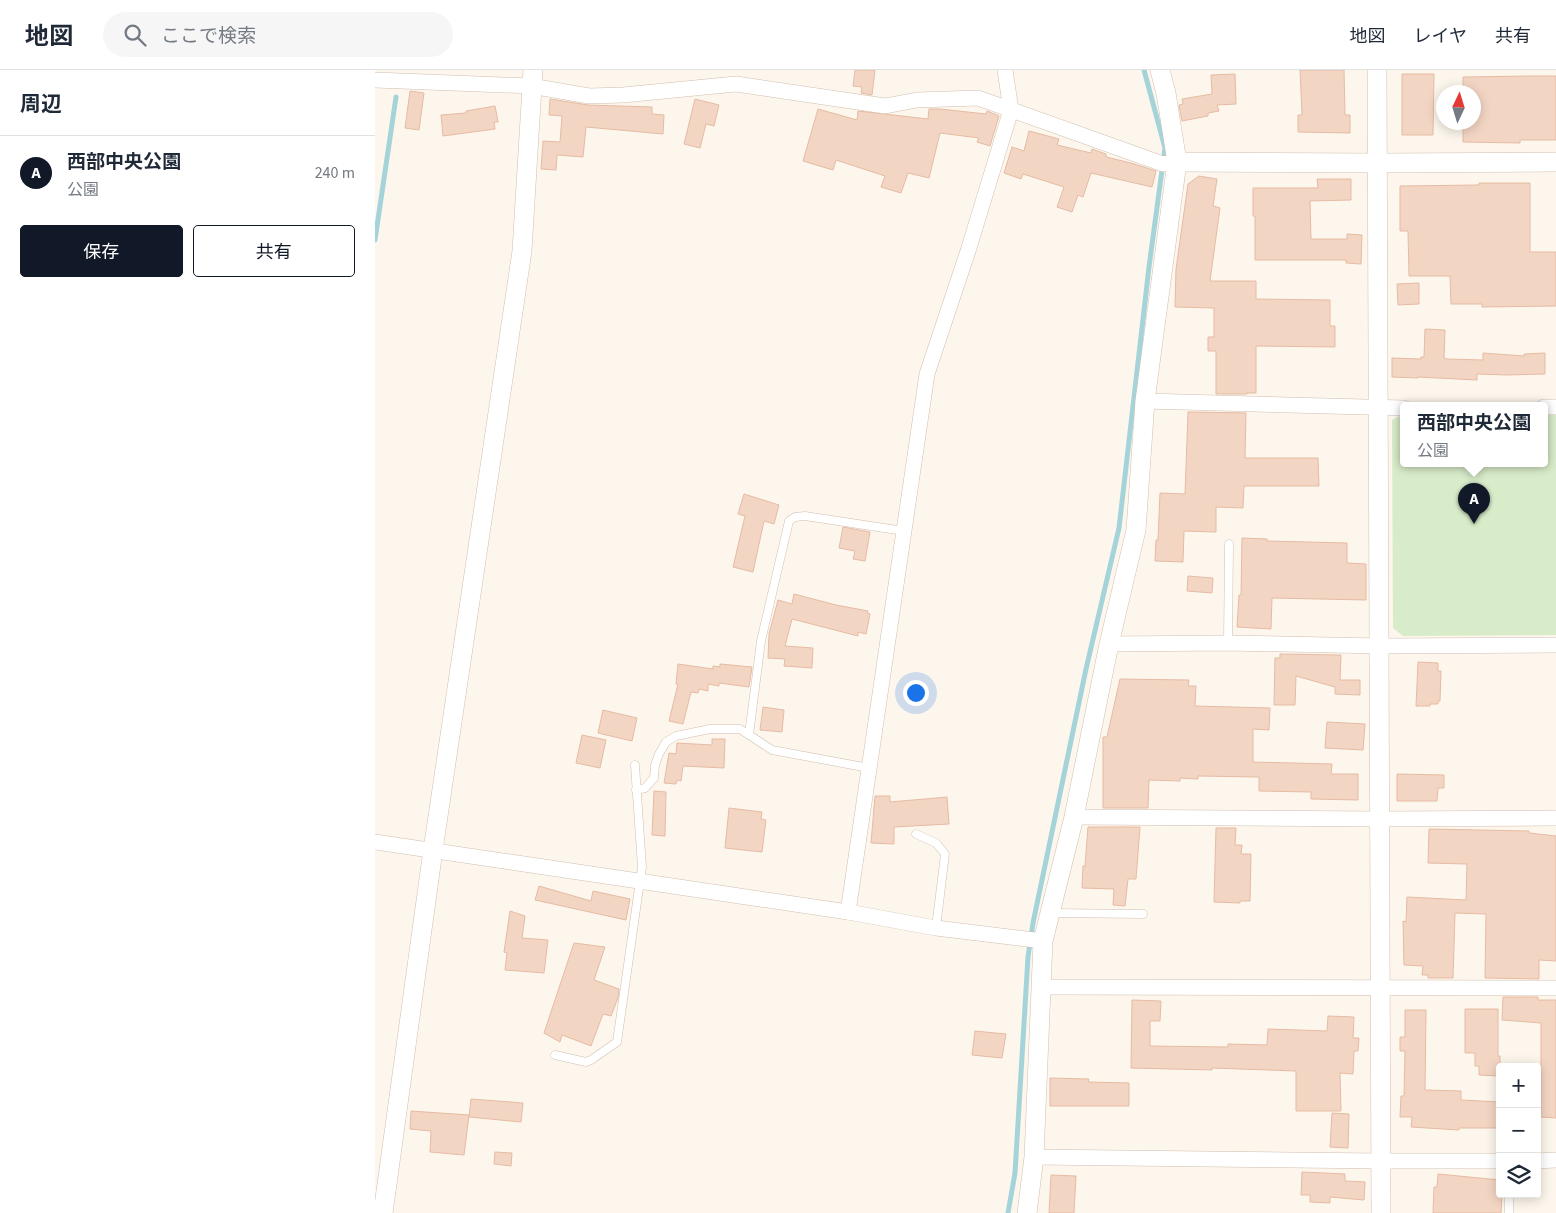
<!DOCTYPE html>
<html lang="ja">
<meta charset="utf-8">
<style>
:root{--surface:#fff;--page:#f6f6f7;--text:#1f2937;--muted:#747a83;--line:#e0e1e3;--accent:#111827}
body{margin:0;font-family:"Source Sans 3","Noto Sans JP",sans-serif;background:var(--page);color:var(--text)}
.controls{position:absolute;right:15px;bottom:15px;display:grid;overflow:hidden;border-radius:5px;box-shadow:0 2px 12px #0003}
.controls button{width:45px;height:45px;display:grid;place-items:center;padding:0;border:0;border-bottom:1px solid var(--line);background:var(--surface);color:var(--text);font:25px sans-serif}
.compass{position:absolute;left:1061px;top:15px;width:45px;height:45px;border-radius:50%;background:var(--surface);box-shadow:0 2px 12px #0003;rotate:4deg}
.you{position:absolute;left:540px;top:622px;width:18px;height:18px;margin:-12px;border:4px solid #fff;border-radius:50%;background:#1a73e8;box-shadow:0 0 0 8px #1a73e833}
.badge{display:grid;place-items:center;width:32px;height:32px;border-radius:50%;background:var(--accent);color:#fff;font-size:16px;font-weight:700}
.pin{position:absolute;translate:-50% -41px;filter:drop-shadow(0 1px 2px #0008)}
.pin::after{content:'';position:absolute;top:26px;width:18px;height:15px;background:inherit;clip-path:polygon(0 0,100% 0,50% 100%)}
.popup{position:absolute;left:1025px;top:332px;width:148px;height:65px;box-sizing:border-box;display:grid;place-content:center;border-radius:5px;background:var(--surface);filter:drop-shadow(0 1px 4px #0005);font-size:16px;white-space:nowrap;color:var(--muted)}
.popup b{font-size:19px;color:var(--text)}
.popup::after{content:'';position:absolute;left:50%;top:100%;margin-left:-10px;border:10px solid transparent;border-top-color:var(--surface)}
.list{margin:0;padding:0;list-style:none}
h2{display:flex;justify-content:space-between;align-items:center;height:65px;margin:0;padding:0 20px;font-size:21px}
h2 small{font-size:16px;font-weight:400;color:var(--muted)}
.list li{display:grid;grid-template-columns:32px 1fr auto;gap:15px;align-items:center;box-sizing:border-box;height:75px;padding:0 20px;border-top:1px solid var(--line)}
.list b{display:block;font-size:19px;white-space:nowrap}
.list p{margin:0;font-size:16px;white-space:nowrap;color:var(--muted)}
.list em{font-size:16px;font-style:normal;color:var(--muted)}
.actions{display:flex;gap:10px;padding:15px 20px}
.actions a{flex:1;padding:11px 0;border:1px solid var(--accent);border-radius:5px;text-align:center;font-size:18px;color:var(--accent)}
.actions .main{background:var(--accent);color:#fff}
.icon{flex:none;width:28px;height:28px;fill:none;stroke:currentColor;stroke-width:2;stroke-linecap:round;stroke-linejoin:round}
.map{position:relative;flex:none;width:1181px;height:1143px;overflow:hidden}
header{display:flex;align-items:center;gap:30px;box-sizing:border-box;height:70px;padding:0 25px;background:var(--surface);border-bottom:1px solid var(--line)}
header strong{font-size:24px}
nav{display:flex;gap:28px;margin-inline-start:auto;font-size:18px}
.search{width:350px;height:45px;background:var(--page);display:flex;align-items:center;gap:12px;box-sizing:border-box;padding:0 18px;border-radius:28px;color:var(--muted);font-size:19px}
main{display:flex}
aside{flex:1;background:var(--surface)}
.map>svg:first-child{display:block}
.green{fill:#d8ecc9}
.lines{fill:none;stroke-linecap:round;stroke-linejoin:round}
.stream{stroke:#a5d3da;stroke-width:5}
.building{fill:#f3d5c3;stroke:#e6bba3}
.service-casing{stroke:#d1beb0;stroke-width:9}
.minor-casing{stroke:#d1beb0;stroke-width:16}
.tertiary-casing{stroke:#d1beb0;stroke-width:20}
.service{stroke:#fff;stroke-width:8}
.minor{stroke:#fff;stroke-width:15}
.tertiary{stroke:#fff;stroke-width:19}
</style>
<header>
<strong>地図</strong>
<div class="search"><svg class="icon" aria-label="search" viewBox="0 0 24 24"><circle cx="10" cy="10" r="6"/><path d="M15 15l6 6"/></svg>ここで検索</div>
<nav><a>地図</a><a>レイヤ</a><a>共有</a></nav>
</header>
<main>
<aside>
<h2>周辺<small></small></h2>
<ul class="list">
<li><span class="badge">A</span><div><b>西部中央公園</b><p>公園</p></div><em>240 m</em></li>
</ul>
<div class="actions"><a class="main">保存</a><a>共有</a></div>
</aside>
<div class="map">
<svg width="1181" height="1143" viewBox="0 0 1181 1143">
<rect width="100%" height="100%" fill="#fdf6ec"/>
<path class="green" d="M1029,344V393H1169V344H1181V565L1028,566L1018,558L1017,350Z"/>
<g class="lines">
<g class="stream">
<path d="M0,170L21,27"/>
<path d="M633,1143L640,1103L653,887L658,853L711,599L744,458L774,197L790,78L769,0"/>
</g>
</g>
<g class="building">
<path d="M480,0H500L497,25L486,23L487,17L478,16Z"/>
<path d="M925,0H969L970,45H975V63L923,62V45H927Z"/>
<path d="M860,4L861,34L842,35L844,41L833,43V46L807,51L804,35L808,34L807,29L837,24L836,5Z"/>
<path d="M1027,4H1059L1058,65H1027Z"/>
<path d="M1154,6H1181V70H1145V73L1088,72V52H1098V22H1088V7Z"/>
<path d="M35,21L49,23L44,60L30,58Z"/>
<path d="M175,29L213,35L277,37V44L289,45L288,64L211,57L208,87L182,85L181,100L166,99L168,71L185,72L187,46L174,45Z"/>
<path d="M320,29L344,35L339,56L331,54L325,78L309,74Z"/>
<path d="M120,36L123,52H119L120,59L68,66L66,45L91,43V41Z"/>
<path d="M443,39L482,50L483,41L553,49L554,39H565L611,44L612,41L624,46L615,76L602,72L604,68L565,63L554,108L533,103L526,123L506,117L510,106L461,90L458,100L428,91Z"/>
<path d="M654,61L684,69L682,75L716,83L717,79L731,84V87L756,93L781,101L777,117L716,103L708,127L703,125L697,142L682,137L689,117L648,104L646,109L629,103L637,77L649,81Z"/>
<path d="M824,106L842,109L838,136L845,138L835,211H881V229L955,230V256H960V277L881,276V323H872V324H841V281H833V267H839V238L800,237L801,199L813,114Z"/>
<path d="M942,109H976V130L935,131L936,169H972V164L987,165L986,194L971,193V190H880V146H878V118H943Z"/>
<path d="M1104,113H1155V182H1181V236L1107,237V234H1076L1075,206H1034L1033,161H1025V116L1104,115Z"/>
<path d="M1044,213V234L1023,235L1022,214Z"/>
<path d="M1050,259L1070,260L1069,288L1072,289L1108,290V283L1149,286V284L1170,283V304L1132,305L1102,304V310L1043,307V308L1017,307V288L1046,289V287H1049Z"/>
<path d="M813,342L871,343L870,388H943L944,416H869L868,438L841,437V462L809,461L808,492L780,491L781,470H783L785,423L810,424Z"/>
<path d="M369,424L404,435L399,454L389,451L378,502L358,497L370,446L363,444Z"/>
<path d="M468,457L495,462L490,491L478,489L480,481L464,478Z"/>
<path d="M867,468L892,469V471L972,473V493L991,494V530L897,528L896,559L862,557L864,525H866Z"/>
<path d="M813,506L838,508L837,523L812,521Z"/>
<path d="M419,524L461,535L493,541L492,543L495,544L491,564L483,562V566L417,549L410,576L438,578L437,598L409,596L410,589L393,588L394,564L403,530L417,534Z"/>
<path d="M905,584L966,585L965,610H985V625L960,624V617L921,606L920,635H899L900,588H905Z"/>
<path d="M1043,592L1063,593V601H1066L1065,631H1063V634H1055V636H1041Z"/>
<path d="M303,594L338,599V596L345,597V594L377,597L374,617L344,613V616L333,614V621L324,619L323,623L316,622L308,654L294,651L303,614H301Z"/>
<path d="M745,609L814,610L813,616H821L820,636L895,638L894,660L878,659V692L957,694L956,704H983V730L936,729V722L884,721V707L823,706V709L805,708V711L774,710L773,738H728V667H732Z"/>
<path d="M388,637L409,640L407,662L385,660Z"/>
<path d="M228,640L262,648L257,671L223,663Z"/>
<path d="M952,652L990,654L988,680L950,678Z"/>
<path d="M207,665L231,670L225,698L201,693Z"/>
<path d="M337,669H350L349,698L308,696L306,711L302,710L301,714L289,713L294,683L301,684L302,673L337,675Z"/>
<path d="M1022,704L1069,705V718H1063L1062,731H1022Z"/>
<path d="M279,721L291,722L290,766L277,765Z"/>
<path d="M500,726H515V732L572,727L574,754L519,757V774L496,773Z"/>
<path d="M354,738L387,742L386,749L391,750L387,782L350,778Z"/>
<path d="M713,757H765L761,809H753L750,836L738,835L739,819L707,818L708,796H710Z"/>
<path d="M841,758H861L860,775H867L866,784H876L875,831H865V833L839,832Z"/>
<path d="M1054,759L1154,761V763L1181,766V891L1164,890V909L1110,908L1111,844L1080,843L1078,908H1053V905H1047L1048,896L1029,895L1028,851L1031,852L1032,827L1091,830L1092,794L1053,793Z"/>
<path d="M164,816L216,831L218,821L255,829L251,850L160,830Z"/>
<path d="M135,841L150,846L147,868L173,870L169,903L130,900L132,883L129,882Z"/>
<path d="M199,873L230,877L219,910L244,919L243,928L236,946L228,944L216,976L187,965L185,972L169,963Z"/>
<path d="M1128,927H1163V930H1181V1048L1166,1047V953L1127,950Z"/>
<path d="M757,930L786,931L785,951H775V976L853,977V974L892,975L893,959L952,961L953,946L979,947L978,968H984L983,981H979L978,1004L965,1003L966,1041H921V1001L837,998V1000L756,998Z"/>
<path d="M1090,939H1123V986H1125V1006L1104,1005V996H1100V983H1090Z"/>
<path d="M1030,940H1051L1050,1020L1086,1021V1030L1125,1032V1058H1084V1060L1036,1057L1037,1047H1025L1026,1026H1029L1030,981H1025V967H1030Z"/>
<path d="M600,961L631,964L627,988L597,985Z"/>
<path d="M675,1008L714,1009L713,1012L754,1013V1036H675Z"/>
<path d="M96,1029L148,1033L146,1052L94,1047Z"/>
<path d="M36,1041L94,1045L89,1085L55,1082L56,1061L35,1059Z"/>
<path d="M957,1043L974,1044L973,1078L955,1077Z"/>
<path d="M120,1082L137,1083L136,1096L119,1094Z"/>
<path d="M927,1102L970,1104V1111L990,1112L989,1130L955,1127V1133L935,1132V1125H926Z"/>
<path d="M1063,1104L1125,1110V1124H1127L1126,1143H1058L1059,1117H1062Z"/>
<path d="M676,1105L701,1106L699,1143H674Z"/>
</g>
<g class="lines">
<defs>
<g id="service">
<path d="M853,573L854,474"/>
<path d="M374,665L386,571L414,451L420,447L430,446L529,461"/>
<path d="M261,720L270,718L279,708L280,695L284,684L291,672L301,666L335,659H365L397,680L494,698"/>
<path d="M541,764L561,773L570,784L561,858"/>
<path d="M676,843L768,844"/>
<path d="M180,985L211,992L216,990L242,972L267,797L260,695"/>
<path d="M1134,1143V1124"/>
</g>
<g id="minor">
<path d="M0,10L156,16L214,26L248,25L361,14L510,36L542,30L603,28L788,94L802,92"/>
<path d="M770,331L1029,338"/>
<path d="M1169,337H1181"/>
<path d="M734,574L853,573L1004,576L1181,575"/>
<path d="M699,747L1005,749L1181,748"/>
<path d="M0,772L473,842L561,858L668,871"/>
<path d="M473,842L552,304L593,181L636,40L630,0"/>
<path d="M665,917L1181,918"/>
<path d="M659,1087L1005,1091H1125"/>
<path d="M1162,1091L1181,1090"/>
</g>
<g id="tertiary">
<path d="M1002,0L1006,1143"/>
<path d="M802,92L1003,93L1181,92"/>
<path d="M8,1143L58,780L147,181L158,0"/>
<path d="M652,1143L659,1087L668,871L699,747L734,574L761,460L770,331L802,92L791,23L785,0"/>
</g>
</defs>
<use href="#service" class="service-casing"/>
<use href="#minor" class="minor-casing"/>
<use href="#tertiary" class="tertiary-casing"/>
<use href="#service" class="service"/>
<use href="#minor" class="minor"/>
<use href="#tertiary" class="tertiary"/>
</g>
</svg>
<div class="controls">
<button>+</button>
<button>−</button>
<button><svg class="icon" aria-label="layers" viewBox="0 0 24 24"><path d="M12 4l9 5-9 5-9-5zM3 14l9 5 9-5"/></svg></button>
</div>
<svg class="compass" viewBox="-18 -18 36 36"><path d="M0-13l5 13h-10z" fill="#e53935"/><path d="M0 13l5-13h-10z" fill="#747a83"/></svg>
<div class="you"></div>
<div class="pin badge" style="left:1099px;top:454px">A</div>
<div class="popup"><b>西部中央公園</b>公園</div>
</div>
</main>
